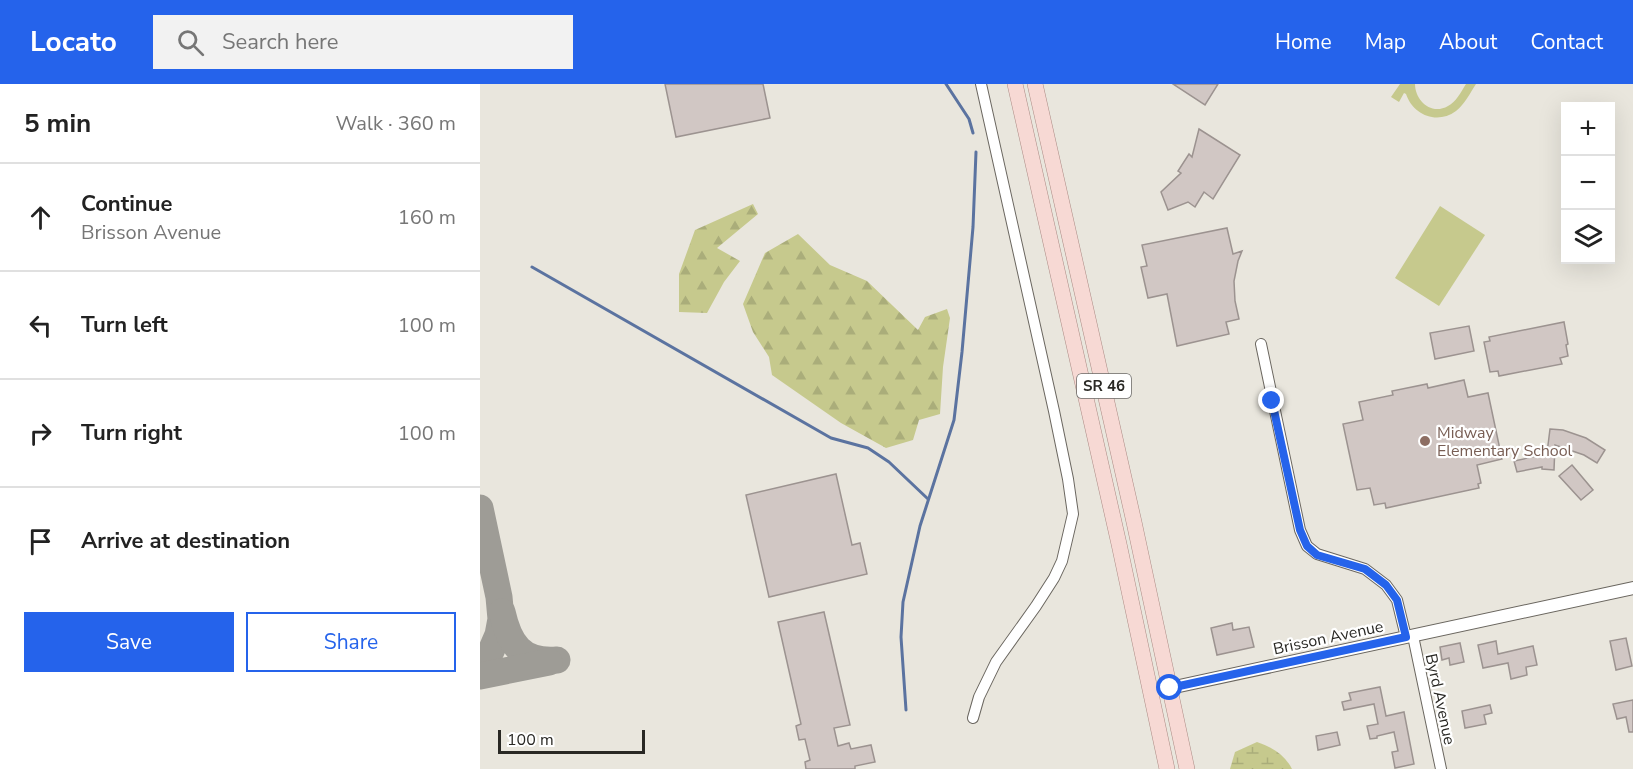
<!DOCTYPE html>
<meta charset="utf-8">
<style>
:root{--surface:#fff;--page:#f2f2f2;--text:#222;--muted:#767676;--line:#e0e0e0;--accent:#2563eb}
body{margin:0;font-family:"Nunito Sans",sans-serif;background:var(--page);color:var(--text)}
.controls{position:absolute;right:18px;top:18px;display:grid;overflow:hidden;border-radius:0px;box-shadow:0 6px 24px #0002}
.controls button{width:54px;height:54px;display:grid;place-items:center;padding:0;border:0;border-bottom:2px solid var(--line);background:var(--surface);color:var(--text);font:30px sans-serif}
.scale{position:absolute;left:18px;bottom:15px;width:147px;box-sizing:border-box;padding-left:6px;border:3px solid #292824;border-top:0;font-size:16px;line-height:21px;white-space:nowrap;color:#292824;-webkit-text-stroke:4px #fff;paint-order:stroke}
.stop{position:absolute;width:18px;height:18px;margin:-14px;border:4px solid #2563eb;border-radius:50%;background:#fff}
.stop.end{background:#2563eb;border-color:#fff;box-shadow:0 2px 6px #0008}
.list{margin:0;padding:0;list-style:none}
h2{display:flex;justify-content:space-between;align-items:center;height:78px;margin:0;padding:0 24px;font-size:26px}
h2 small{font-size:20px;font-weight:400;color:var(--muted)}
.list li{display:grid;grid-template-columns:39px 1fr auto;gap:18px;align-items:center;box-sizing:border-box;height:108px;padding:0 24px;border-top:2px solid var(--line)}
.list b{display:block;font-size:22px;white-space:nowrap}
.list p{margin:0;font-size:20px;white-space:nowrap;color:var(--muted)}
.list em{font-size:20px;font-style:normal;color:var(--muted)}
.actions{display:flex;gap:12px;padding:18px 24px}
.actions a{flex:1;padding:14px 0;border:2px solid var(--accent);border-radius:0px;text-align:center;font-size:21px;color:var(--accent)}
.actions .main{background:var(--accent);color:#fff}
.icon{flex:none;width:33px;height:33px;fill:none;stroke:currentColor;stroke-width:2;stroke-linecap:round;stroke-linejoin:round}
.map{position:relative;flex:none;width:1153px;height:685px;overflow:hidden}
header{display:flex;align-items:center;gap:36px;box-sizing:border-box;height:84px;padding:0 30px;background:var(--accent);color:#fff}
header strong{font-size:28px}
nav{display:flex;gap:33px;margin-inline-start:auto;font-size:21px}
.search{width:420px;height:54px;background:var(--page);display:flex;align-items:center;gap:15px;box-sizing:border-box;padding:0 21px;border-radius:0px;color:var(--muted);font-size:22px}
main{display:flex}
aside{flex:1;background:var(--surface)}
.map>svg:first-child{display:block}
.green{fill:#c6c98d}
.forest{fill:url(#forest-firs)}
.wetland{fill:url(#wetland-marsh)}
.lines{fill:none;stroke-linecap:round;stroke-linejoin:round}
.stream{stroke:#5b73a0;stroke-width:3}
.taxiway{stroke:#9e9c96;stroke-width:27}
.building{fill:#d1c7c4;stroke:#9c9390;stroke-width:1.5}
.minor-casing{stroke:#6a665f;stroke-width:12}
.tertiary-casing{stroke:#6a665f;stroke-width:14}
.primary-casing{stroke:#ab8a84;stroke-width:16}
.minor{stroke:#fff;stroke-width:10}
.tertiary{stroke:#fff;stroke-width:12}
.primary{stroke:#f7d9d4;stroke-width:15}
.route{stroke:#2563eb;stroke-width:8}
.education-dot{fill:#8d6e63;stroke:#fff;stroke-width:2}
.labels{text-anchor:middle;stroke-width:4.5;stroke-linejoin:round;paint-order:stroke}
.shield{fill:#fff;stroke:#696866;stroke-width:1.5}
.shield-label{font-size:15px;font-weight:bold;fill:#292824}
.education-label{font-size:16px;fill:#785e54;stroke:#fff;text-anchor:start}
.street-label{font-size:16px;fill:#292824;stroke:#fff}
</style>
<header>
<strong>Locato</strong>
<div class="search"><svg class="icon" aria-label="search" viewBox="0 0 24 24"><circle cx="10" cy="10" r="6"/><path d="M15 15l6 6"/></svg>Search here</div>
<nav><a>Home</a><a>Map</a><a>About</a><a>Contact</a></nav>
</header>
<main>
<aside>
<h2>5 min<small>Walk · 360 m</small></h2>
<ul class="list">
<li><svg class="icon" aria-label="ahead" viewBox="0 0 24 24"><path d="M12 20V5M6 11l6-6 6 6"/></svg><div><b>Continue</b><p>Brisson Avenue</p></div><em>160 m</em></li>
<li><svg class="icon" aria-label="left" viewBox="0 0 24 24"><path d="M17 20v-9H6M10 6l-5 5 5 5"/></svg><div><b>Turn left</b></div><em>100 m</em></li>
<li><svg class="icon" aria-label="right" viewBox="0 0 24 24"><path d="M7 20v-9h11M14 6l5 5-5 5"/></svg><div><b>Turn right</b></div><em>100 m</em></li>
<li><svg class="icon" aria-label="arrive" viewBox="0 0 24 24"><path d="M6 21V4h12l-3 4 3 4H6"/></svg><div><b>Arrive at destination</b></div></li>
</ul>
<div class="actions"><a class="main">Save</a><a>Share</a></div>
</aside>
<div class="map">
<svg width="1153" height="685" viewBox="0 0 1153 685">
<defs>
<pattern id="forest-firs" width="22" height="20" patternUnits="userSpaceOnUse" patternTransform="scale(1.5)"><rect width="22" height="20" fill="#c6c98d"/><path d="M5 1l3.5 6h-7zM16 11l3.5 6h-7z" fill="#aaad7a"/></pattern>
<pattern id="wetland-marsh" width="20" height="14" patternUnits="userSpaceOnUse" patternTransform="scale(1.5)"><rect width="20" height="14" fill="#c6c98d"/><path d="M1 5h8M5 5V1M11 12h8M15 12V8" fill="none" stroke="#aaad7a"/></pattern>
</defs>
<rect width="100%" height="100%" fill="#e9e6dd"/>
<g class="green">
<path d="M920,0H935C935,16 951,32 968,22C976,18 981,8 986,0H996C990,9 985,20 976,27C957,41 933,31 926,10L924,9L919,18L911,13Z"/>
<path d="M960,122L1005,151L959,222L915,194Z"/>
</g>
<g class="forest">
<path d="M273,120L278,130L237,164L260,177L244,198L227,229L199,228V190L215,146Z"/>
<path d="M318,150L350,181L387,197L438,246L445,233L467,225L470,234L463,283L460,330L439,336L433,356L406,364L361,339L292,291L289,273L273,248L263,220L285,169Z"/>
</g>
<path class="wetland" d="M777,658C792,663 805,671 812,685H750L755,668Z"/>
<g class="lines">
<g class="stream">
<path d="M466,0L489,35L493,49"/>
<path d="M52,183L351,354L388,364L409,378L448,415"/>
<path d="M426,626L421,553L423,518L440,442L474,336L482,268L493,143L496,68"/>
</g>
<g class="taxiway">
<path d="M0,424L19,513L21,535L18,551L11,567L0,581"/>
<path d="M22,528C29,559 41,579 77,576"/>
<path d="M0,592L69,578"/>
</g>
</g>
<g class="building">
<path d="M185,0H283L290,34L196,53Z"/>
<path d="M693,0H738L725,21Z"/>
<path d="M719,45L760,71L733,115L724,108L715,123L708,118L688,126L681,108L701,89L698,87L709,70L712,73Z"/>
<path d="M747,144L753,170L762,167L758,177L754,197L755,217L759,235L746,238L749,250L697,262L687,210L668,214L661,183L667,182L662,161Z"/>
<path d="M1084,238L1088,260L1086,261L1088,272L1080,274L1082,280L1019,292L1018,287L1010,288L1004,258L1010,257L1009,253Z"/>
<path d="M989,242L994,267L955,275L950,249Z"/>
<path d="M984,296L988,313L1008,309L1022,375L997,381L1001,399L998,400L999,404L906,424L905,419L894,421L890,404L877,406L863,340L883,336L879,318L913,311L912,307L947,300L948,304Z"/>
<path d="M1070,345L1083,346L1106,354L1125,366L1117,379L1104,371L1075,361L1074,386L1062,385V383L1037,388L1034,377L1062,371V369H1067Z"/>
<path d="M1092,381L1113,406L1101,416L1079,392Z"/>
<path d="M356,390L372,461L380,459L387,490L289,513L266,411Z"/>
<path d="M344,528L370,641L354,644L358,662L369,659L371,665L391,661L395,678L375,682V685H326L325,678L330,676L325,655L319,656L316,642L321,640L298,538Z"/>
<path d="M752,539L753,546L769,543L774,563L737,571L731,544Z"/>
<path d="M1146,554L1152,582L1136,586L1130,557Z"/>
<path d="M1016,557L1018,570L1053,562L1057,581L1046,583L1047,591L1031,595L1028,579L1003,584L998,561Z"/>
<path d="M980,559L984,578L970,581L969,574L962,576L960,563Z"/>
<path d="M900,603L906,632L924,628L934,680L915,684L912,668L918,667L914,648L897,652V654L890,655L887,642L898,640L894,620L864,626L862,618L871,616L869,609Z"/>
<path d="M1153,616V648H1149L1146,633L1137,635L1133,620Z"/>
<path d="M1010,621L1012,629L1004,631L1006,640L985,644L982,627Z"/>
<path d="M857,648L860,661L838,666L836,652Z"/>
</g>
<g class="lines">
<defs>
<g id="minor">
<path d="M781,260L820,446L827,462L837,470L885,485L906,501L917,516L926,553"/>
<path d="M933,552L961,685"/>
<path d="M493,634L499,613L516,578L556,522L574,494L582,477L593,430L588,395L574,327L501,0"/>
</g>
<path id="tertiary" d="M690,604L1153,504"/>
<g id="primary">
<path d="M535,0L639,460L687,685"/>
<path d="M555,0L654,438L707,685"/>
</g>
</defs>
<use href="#minor" class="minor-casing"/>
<use href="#tertiary" class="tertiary-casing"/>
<use href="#primary" class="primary-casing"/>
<use href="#minor" class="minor"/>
<use href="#tertiary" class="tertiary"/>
<use href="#primary" class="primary"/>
</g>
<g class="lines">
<path class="route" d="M690,604L926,553L917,516L906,501L885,485L837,471L827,462L820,446L792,317"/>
</g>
<circle class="education-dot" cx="945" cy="357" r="6"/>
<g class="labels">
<rect class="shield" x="597" y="290" width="54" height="24" rx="4.5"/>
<g class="shield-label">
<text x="624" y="307">SR 46</text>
</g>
<g class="education-label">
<text x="957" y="354">Midway<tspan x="957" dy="18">Elementary School</tspan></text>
</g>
<g class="street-label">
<text transform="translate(848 553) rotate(-12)" y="6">Brisson Avenue</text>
<text transform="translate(961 615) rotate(78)" y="6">Byrd Avenue</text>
</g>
</g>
</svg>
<div class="controls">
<button>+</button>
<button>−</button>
<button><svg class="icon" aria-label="layers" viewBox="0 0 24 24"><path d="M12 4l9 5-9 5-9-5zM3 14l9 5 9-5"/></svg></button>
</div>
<div class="scale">100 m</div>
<div class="stop" style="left:690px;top:604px"></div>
<div class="stop end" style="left:792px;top:317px"></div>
</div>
</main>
